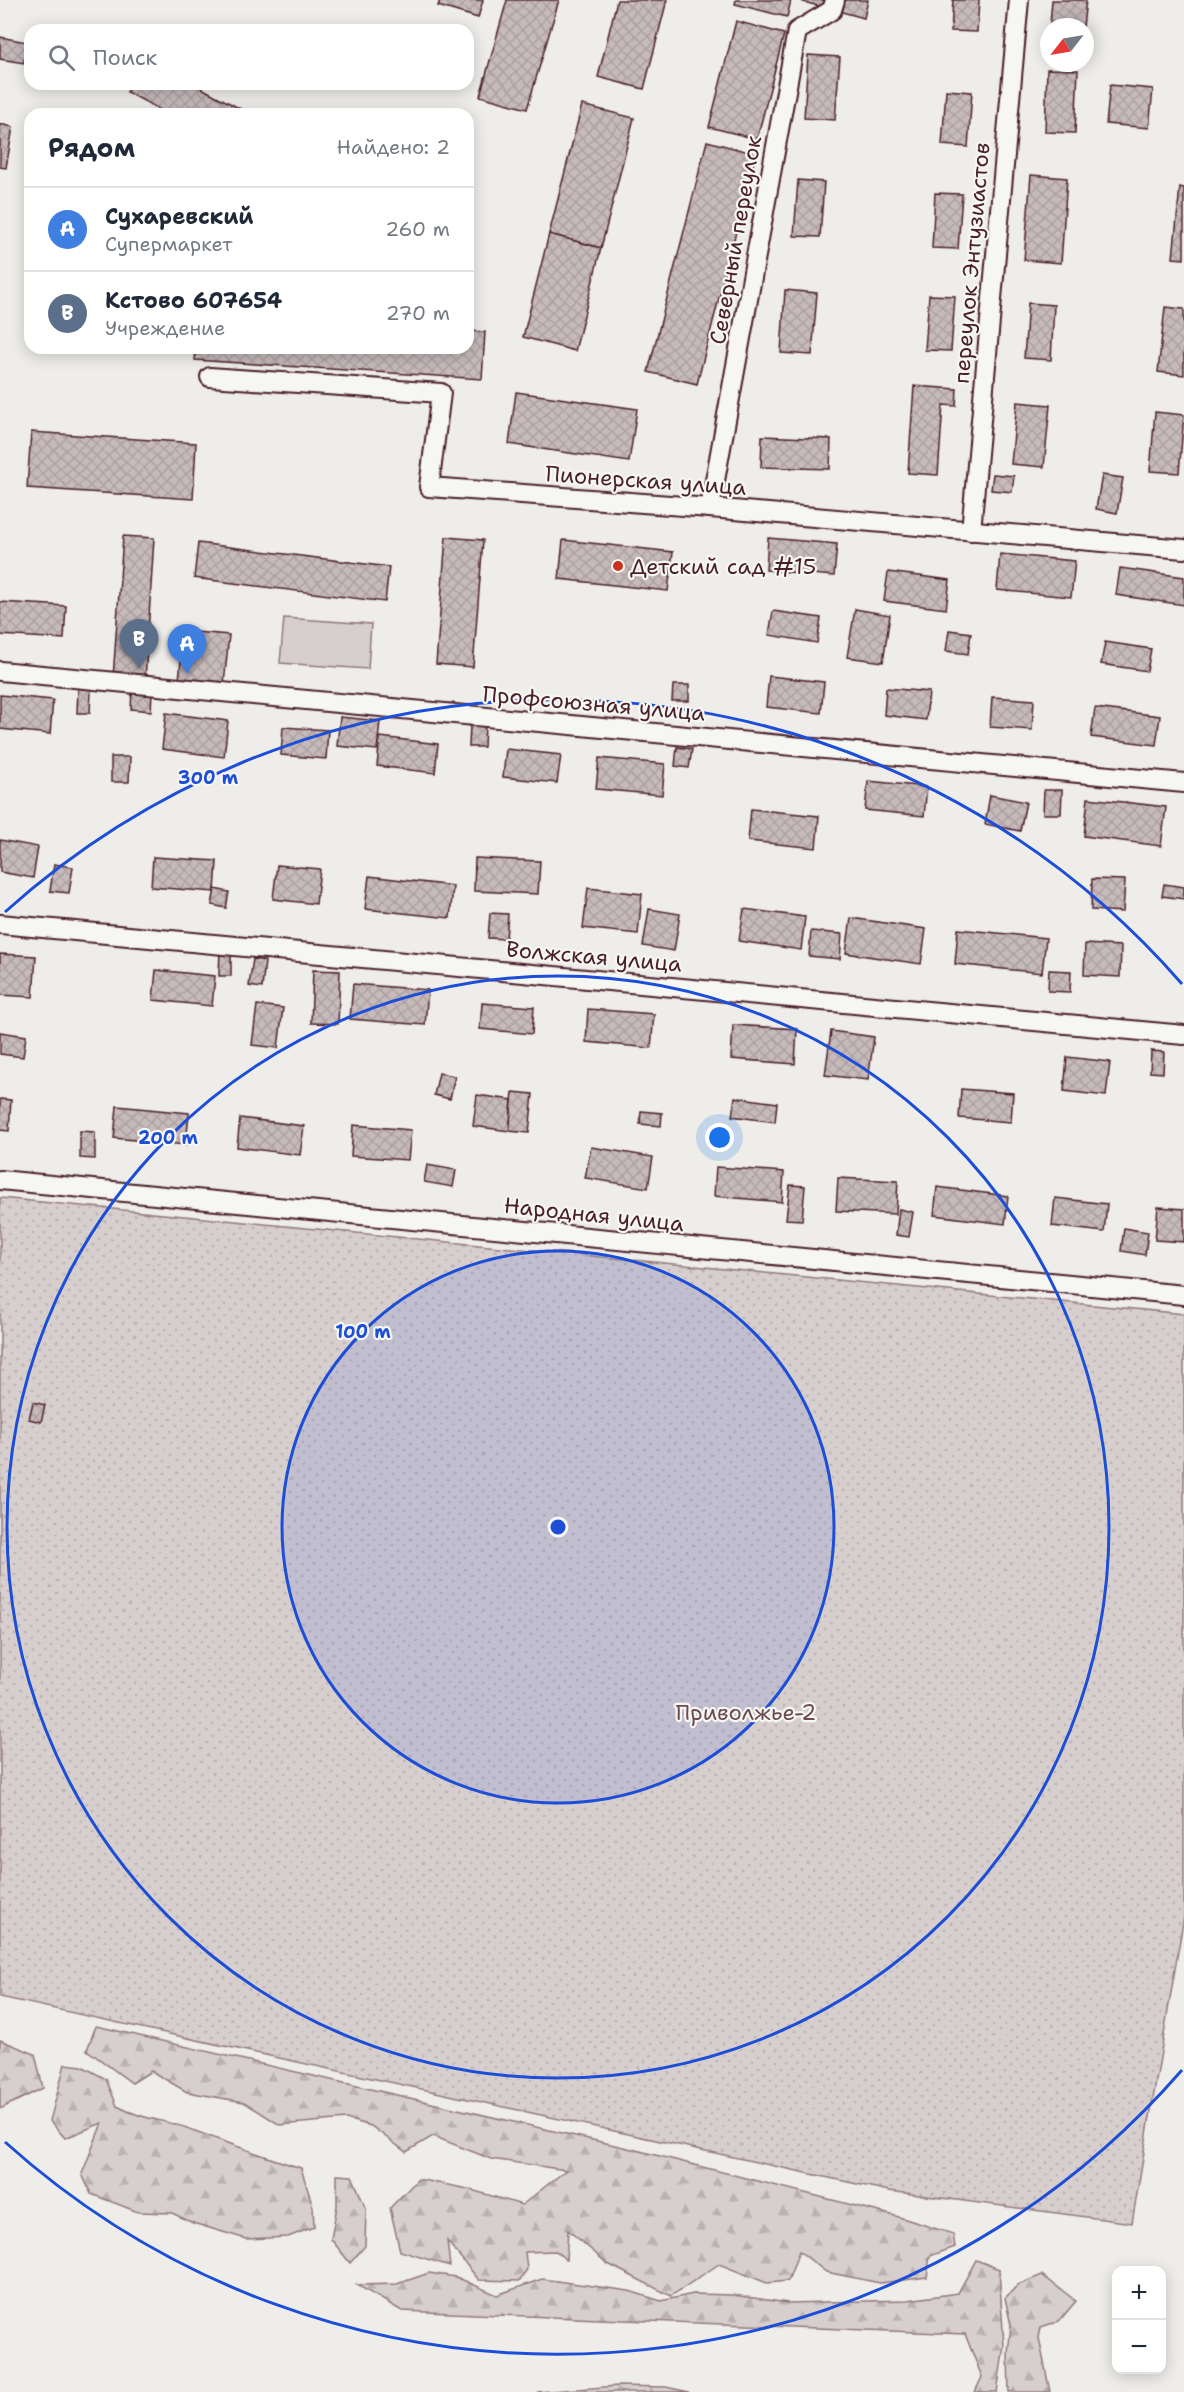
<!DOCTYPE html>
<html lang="ru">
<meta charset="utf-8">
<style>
:root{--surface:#fff;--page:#f6f6f7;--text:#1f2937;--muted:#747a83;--line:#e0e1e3;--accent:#0b8043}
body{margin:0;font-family:"Shantell Sans",sans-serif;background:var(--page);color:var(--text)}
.controls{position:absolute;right:18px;bottom:18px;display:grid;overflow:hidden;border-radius:12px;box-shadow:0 3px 15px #0003}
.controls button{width:54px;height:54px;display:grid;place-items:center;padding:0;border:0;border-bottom:2px solid var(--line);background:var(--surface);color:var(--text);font:30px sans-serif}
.compass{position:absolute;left:1040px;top:18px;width:54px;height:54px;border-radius:50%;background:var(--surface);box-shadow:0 3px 15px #0003;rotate:239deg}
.you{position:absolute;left:720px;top:1138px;width:21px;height:21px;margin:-15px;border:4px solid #fff;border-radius:50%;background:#1a73e8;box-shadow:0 0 0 9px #1a73e833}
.badge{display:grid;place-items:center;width:39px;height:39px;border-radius:50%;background:var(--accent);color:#fff;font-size:20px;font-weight:700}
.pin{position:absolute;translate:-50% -50px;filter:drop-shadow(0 2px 3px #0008)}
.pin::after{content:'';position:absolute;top:32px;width:21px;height:18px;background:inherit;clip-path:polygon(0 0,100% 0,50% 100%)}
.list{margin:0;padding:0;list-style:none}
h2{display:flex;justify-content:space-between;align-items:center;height:78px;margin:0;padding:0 24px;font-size:26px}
h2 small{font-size:20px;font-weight:400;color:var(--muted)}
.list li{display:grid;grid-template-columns:39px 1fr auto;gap:18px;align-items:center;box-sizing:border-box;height:84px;padding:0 24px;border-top:2px solid var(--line)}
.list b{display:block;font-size:22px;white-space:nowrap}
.list p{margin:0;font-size:20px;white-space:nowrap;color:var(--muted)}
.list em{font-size:20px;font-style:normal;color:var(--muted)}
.icon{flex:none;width:33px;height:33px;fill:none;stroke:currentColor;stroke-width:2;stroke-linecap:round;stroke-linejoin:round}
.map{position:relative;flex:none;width:1184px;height:2392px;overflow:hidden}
.search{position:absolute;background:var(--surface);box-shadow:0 3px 15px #0003;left:24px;top:24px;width:450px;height:66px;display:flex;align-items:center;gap:15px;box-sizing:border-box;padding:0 21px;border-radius:18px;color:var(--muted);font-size:22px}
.panel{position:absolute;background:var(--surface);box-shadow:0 3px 15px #0003;left:24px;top:108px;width:450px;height:246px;border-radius:18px}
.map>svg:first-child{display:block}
.grass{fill:#d7cfce;stroke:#90777c;stroke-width:1.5}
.forest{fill:url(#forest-firs);stroke:#90777c;stroke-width:1.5}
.garden{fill:url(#garden-dots);stroke:#90777c;stroke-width:1.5}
.building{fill:url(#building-cross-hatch);stroke:#4a1f2b;stroke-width:1.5}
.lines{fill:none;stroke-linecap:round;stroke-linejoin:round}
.minor-casing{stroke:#4a1f2b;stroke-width:22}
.minor{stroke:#f6f6f2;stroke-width:18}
.ring{fill:none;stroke:#1d4ed8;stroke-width:3}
.poi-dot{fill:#c8321e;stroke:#f6f6f2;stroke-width:2}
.labels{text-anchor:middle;stroke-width:4.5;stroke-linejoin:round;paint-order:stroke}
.street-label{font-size:22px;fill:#4a1f2b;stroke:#f6f6f2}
.poi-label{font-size:22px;fill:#4a1f2b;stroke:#f6f6f2;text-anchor:start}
.park-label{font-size:22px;fill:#6d4b54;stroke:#f6f6f2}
.centre{fill:#1d4ed8;stroke:#f6f6f2;stroke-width:3}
.ring-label{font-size:18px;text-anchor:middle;font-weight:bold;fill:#1d4ed8;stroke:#f6f6f2;stroke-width:4.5;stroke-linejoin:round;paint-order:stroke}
</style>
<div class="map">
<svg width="1184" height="2392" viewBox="0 0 1184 2392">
<defs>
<pattern id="forest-firs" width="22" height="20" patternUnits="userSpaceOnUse" patternTransform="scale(1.5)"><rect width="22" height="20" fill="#d7cfce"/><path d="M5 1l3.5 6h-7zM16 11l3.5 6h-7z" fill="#bab1b1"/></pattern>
<pattern id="garden-dots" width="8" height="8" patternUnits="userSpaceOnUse" patternTransform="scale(1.5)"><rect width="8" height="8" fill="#d7cfce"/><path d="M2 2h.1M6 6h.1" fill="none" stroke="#bab1b1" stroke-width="1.8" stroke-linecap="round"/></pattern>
<pattern id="building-cross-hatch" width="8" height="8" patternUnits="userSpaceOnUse" patternTransform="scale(1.5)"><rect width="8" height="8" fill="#c6babb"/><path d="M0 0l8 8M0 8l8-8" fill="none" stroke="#ac9fa1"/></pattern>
</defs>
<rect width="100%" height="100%" fill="#efedea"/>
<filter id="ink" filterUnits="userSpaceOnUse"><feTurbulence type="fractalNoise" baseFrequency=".0167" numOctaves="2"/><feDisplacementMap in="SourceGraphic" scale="12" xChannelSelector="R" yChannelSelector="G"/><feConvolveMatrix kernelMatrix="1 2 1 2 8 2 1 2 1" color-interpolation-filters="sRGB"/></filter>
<g filter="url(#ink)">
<path class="grass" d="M284,618L371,624L368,669L280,663Z"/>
<g class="forest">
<path d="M96,2026L632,2149L899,2217L953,2234L955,2247L930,2256L927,2277L880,2283L826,2272L799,2251L788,2281L767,2283L719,2264L671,2296L608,2264L568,2230L566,2260L556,2251L525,2252L527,2269L520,2281L479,2280L447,2241L450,2266L400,2251L390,2208L418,2179L468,2189L522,2205L566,2170L491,2159L433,2136L406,2152L371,2126L346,2119L280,2125L244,2102L187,2092L151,2071L132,2083L87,2050Z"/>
<path d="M0,2040L35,2054L43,2088L0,2109Z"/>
<path d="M65,2064L82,2066L106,2079L117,2106C139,2118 163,2120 187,2128C225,2142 262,2156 301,2168L313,2207L314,2227L288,2237L246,2239L193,2223L172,2213L138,2212L91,2194L82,2174L102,2123L65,2138L50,2121Z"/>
<path d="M337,2175L352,2176L366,2209L365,2246L350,2263L331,2239L337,2206Z"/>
<path d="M976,2260L999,2269L1004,2346L997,2392H975L982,2377L965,2334L402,2311L357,2285L397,2284L429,2273L456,2277L497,2295L542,2279L629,2291L661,2301L693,2294L733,2295L788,2303L908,2300L958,2293Z"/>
<path d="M1042,2275L1076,2301L1059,2321L1041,2327L1039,2338L1050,2392H1009L1008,2353L1011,2325L1005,2298L1018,2285Z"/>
<path d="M618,2386L666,2387L689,2392H537Z"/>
</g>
<path class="garden" d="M0,1198L1184,1314V1916L1132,2223L889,2191L0,1997Z"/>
<g class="building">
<path d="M440,0H483L478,18L438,6Z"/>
<path d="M507,0H559L527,109L480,96Z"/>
<path d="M617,0H667L644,89L598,77Z"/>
<path d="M736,0H791L787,17L735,4Z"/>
<path d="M803,0H824L823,7L803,2Z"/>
<path d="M845,0H868L864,18L842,12Z"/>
<path d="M953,0H979L977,32L951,31Z"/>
<path d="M1052,0H1086L1083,27L1050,25Z"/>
<path d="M736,21L784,34L757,139L709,127Z"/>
<path d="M0,37L27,42L24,63L0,59Z"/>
<path d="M808,55L840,57L835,120L804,118Z"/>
<path d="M1047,69L1078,70L1075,133L1045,132Z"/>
<path d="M131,84H194L250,114H168L127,92Z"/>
<path d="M1110,85L1153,89L1149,128L1106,124Z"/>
<path d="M946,90L972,92L968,147L942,145Z"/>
<path d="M582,105L634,118L601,248L549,234Z"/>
<path d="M0,124L13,127L6,168L0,167Z"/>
<path d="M707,141L756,154L697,384L648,372Z"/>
<path d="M1031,175L1067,178L1061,263L1024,260Z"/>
<path d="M798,180L824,182L820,237L794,236Z"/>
<path d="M1180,187L1184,188V259L1173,258Z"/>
<path d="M935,193L962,194L958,249L932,248Z"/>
<path d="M549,234L601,248L575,351L523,337Z"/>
<path d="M785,290L817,293L812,355L781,353Z"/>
<path d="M929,295L955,296L951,351L925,350Z"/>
<path d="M1028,303L1054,305L1051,360L1024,358Z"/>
<path d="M1165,307L1184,309V375L1158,372Z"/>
<path d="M468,331L485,332L482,379L195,360L196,348H468Z"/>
<path d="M914,386L957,389L956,406L943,405L938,475L908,473Z"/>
<path d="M516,392L637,409L629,462L509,444Z"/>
<path d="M1017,402L1050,405L1044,467L1011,464Z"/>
<path d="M1155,412L1184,415L1179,473L1150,471Z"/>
<path d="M31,432L196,443L193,499L27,488Z"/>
<path d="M762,436L831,439L830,469L761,467Z"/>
<path d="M993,474L1014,476L1012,492L991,490Z"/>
<path d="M1102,475L1123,478L1117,513L1096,509Z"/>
<path d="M123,536L154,538L145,680L113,678Z"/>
<path d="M446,537L483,540L473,667L436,664Z"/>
<path d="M768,538L837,544L834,576L766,570Z"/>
<path d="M563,540L673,552L668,591L559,579Z"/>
<path d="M198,543L389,567L385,602L194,578Z"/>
<path d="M1000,554L1075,561L1071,597L997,590Z"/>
<path d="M1120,568L1184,577V605L1116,595Z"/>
<path d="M888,572L950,580L946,609L884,601Z"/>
<path d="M0,602L66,606L64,639L0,635Z"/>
<path d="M855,609L890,615L883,662L847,657Z"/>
<path d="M773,611L821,618L817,643L769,635Z"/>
<path d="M949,630L971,633L968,654L946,651Z"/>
<path d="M184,631L229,635L224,684L179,680Z"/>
<path d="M1105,642L1151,649L1147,671L1101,664Z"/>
<path d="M769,676L824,682L821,713L766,707Z"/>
<path d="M673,685H689V701H672Z"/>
<path d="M78,688L91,689L90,713H77Z"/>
<path d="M886,688L929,692L926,720L884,715Z"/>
<path d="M132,690L152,692L151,711L131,709Z"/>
<path d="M0,695L53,700L50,734L0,729Z"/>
<path d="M992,697L1034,700L1032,730L990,727Z"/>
<path d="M1095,708L1160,716L1156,745L1091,737Z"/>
<path d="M166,713L228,721L224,757L162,749Z"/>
<path d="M340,717L380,721L377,750L337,746Z"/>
<path d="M470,724H485L484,747H469Z"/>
<path d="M283,727L328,730L326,759L281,755Z"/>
<path d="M380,737L438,744L435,773L377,766Z"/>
<path d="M677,747L692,749L689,768L675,766Z"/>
<path d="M506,749L561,755L557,783L503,777Z"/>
<path d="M111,757H130L129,782H111Z"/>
<path d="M599,758L665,764L662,795L596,789Z"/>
<path d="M868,781L927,787L924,816L865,810Z"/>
<path d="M1044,790H1062L1061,814H1043Z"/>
<path d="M990,795L1026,802L1020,831L985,824Z"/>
<path d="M1088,798L1166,807L1161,846L1084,836Z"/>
<path d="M751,809L819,816L816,848L748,841Z"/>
<path d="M0,840L38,847L33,878L0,872Z"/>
<path d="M153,857L217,861L215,892L151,887Z"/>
<path d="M475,858L540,861L538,894L474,891Z"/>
<path d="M54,864L73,867L69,893L50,891Z"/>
<path d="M277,865L320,869L316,904L273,899Z"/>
<path d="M369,876L453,886L450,918L365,909Z"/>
<path d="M1092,879L1125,880L1123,912L1091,910Z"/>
<path d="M1164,884L1184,887V899L1162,896Z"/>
<path d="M588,888L642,894L638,934L583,928Z"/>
<path d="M215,889L229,892L226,908L212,905Z"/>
<path d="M649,909L680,914L674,951L643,946Z"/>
<path d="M744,909L805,917L801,950L739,941Z"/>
<path d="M490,913L508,914L506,939L488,938Z"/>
<path d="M851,918L926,929L921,964L846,953Z"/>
<path d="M958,929L1046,938L1042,973L955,964Z"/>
<path d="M811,931L842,934L840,959L809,956Z"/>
<path d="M1085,944L1121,946L1120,977L1084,975Z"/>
<path d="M220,950L231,951V976H219Z"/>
<path d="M0,954L36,956L33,997L0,995Z"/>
<path d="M253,959L265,961L262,988L249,986Z"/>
<path d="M156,970L215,976L212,1006L153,1000Z"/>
<path d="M313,970L340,971L338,1024L311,1023Z"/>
<path d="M1049,970L1071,971L1070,992L1048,991Z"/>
<path d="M353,984L428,990L425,1025L350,1019Z"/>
<path d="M482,1003L534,1007L532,1034L480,1029Z"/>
<path d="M257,1005L283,1008L278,1048L252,1045Z"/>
<path d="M588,1009L654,1014L651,1048L586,1042Z"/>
<path d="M733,1025L797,1029L795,1064L731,1059Z"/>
<path d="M831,1031L874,1037L868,1080L825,1075Z"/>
<path d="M0,1032L26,1036L23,1057L0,1054Z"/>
<path d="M1151,1051L1164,1052L1163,1073L1150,1072Z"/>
<path d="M1067,1057L1110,1062L1106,1096L1064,1091Z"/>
<path d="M439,1073L455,1076L450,1099L434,1095Z"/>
<path d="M961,1089L1013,1093L1011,1122L959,1118Z"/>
<path d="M513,1092L533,1094L529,1133L509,1131Z"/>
<path d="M477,1095L512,1100L509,1131L473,1126Z"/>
<path d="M735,1097L777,1103L775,1122L732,1116Z"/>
<path d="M0,1099L11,1100L9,1131L0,1130Z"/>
<path d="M117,1106L189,1113L186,1145L114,1138Z"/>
<path d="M641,1111L662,1113L661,1126L640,1124Z"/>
<path d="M240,1118L304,1126L300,1155L237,1147Z"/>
<path d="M353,1125L411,1130L408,1160L351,1156Z"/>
<path d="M80,1131L95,1132V1159L80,1158Z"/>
<path d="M591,1147L653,1157L648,1188L585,1178Z"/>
<path d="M427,1165L456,1170L453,1187L424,1182Z"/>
<path d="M716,1167L784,1172L782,1202L714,1196Z"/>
<path d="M838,1178L898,1181L896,1214L836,1211Z"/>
<path d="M790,1185L805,1186L802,1220L786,1219Z"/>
<path d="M937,1187L1008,1196L1005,1224L934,1215Z"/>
<path d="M1055,1198L1107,1204L1104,1232L1052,1226Z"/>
<path d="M1158,1207L1184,1209V1242L1155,1240Z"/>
<path d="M899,1209L913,1212L909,1237L896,1235Z"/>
<path d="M1124,1228L1148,1232L1145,1255L1121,1251Z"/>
<path d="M33,1402L45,1405L41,1422L29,1419Z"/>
</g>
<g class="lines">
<defs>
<g id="minor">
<path d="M210,377L441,393L429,487L710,508L1184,549"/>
<path d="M710,508L797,31L832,10L835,0"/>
<path d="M971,531L1019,0"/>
<path d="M0,671L1184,783"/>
<path d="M0,924L1184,1035"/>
<path d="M0,1180L1184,1295"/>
</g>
</defs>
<use href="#minor" class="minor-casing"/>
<use href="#minor" class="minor"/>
</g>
</g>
<circle cx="558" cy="1527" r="276" fill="#1d4ed8" fill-opacity=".12"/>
<g class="ring">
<circle cx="558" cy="1527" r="276"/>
<circle cx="558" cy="1527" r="551"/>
<path d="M1182 2070A827 827 0 0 1 5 2142M5 912A827 827 0 0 1 1182 984"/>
</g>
<circle class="poi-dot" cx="618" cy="566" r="6"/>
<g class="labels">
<g class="street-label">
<text transform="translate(735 240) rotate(-80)" y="8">Северный переулок</text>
<text transform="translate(971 263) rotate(-85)" y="8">переулок Энтузиастов</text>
<text transform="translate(646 480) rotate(4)" y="8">Пионерская улица</text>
<text transform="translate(594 703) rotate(5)" y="8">Профсоюзная улица</text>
<text transform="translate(594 956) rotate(5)" y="8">Волжская улица</text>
<text transform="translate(594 1214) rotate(6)" y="8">Народная улица</text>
</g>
<g class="poi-label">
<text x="630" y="574">Детский сад #15</text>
</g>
<g class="park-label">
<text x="746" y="1720">Приволжье-2</text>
</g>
</g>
<circle cx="558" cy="1527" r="9" class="centre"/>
<g class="ring-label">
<text x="208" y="784">300 m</text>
<text x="168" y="1144">200 m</text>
<text x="363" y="1338">100 m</text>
</g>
</svg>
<div class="controls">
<button>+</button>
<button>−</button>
</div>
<svg class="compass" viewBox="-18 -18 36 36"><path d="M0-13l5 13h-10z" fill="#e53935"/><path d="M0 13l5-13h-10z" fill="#747a83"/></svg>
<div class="you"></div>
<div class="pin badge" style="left:187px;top:674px;background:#3f7fe0">A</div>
<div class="pin badge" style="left:139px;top:669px;background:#5c6f8a">B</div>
<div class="search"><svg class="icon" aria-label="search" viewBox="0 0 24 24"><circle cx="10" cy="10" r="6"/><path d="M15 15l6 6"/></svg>Поиск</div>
<section class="panel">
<h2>Рядом<small>Найдено: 2</small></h2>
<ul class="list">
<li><span class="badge" style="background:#3f7fe0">A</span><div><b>Сухаревский</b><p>Супермаркет</p></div><em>260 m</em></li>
<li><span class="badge" style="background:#5c6f8a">B</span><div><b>Кстово 607654</b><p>Учреждение</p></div><em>270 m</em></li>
</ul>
</section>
</div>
